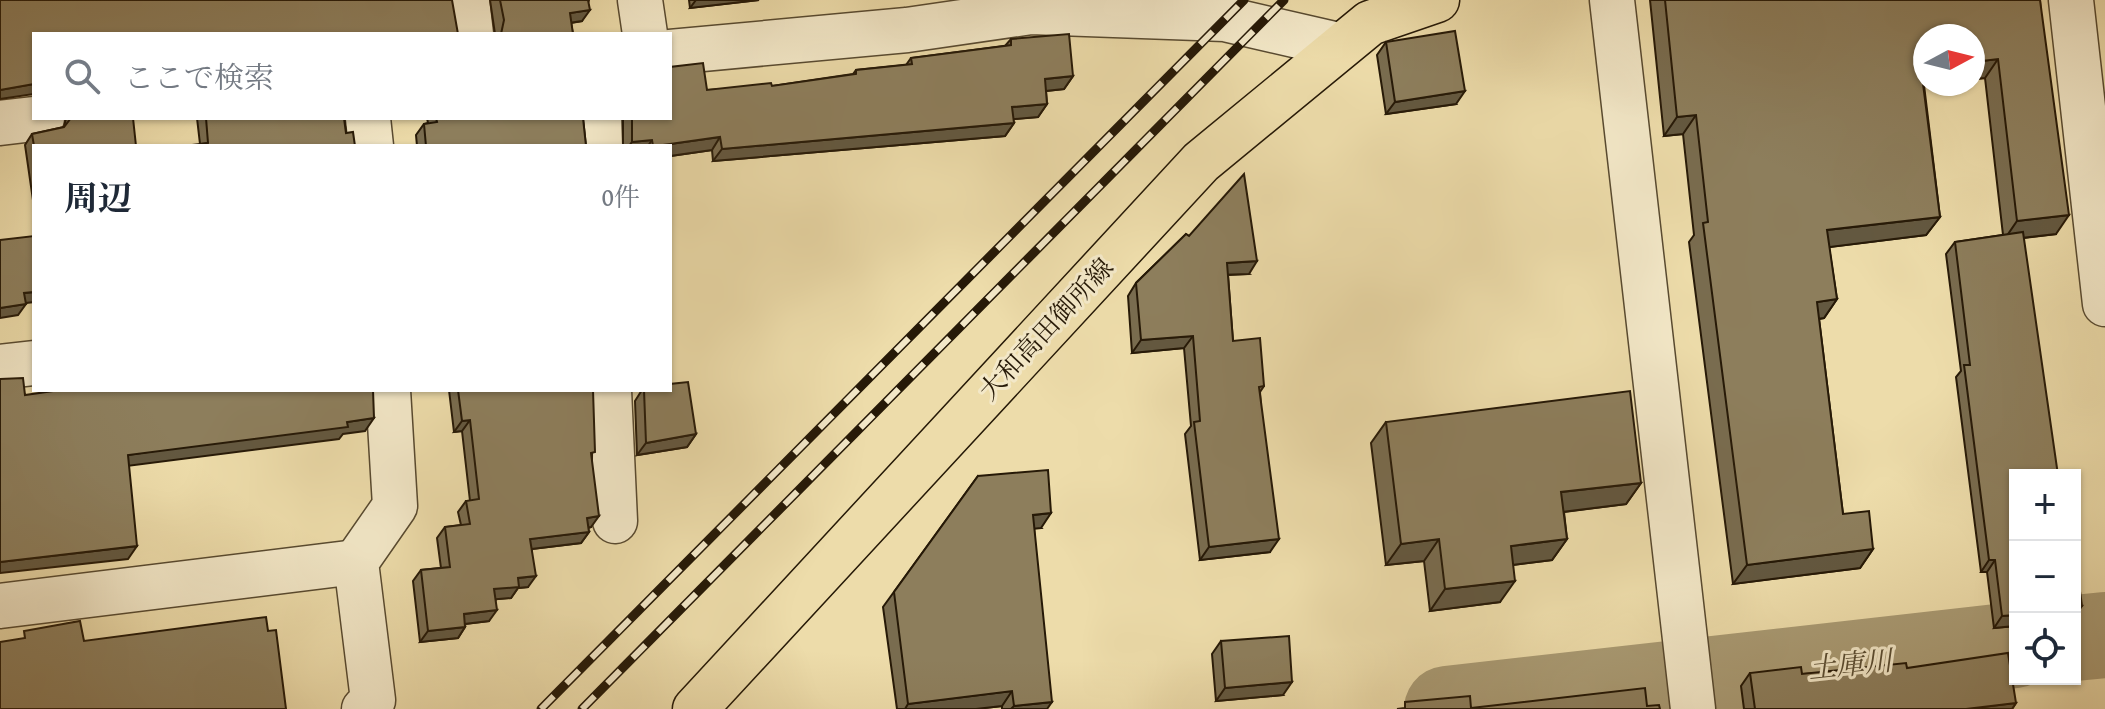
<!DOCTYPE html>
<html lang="ja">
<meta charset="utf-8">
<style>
:root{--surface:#fff;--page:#f2f2f3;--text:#1f2937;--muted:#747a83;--line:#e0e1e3}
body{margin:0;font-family:"Gentium Book Plus","Noto Serif JP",serif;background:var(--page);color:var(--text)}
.controls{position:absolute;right:24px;bottom:24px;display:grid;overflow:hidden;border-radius:0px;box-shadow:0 2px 6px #0004}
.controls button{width:72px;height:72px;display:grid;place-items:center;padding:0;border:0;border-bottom:2px solid var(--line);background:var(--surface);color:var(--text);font:40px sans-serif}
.compass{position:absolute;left:1913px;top:24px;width:72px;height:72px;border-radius:50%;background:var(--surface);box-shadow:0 2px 6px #0004;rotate:83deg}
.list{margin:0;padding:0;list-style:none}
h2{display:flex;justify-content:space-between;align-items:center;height:104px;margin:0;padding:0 32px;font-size:34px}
h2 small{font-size:26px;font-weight:400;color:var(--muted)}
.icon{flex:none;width:44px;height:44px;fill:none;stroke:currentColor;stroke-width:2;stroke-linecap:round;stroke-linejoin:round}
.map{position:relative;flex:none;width:2105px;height:709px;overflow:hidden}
.search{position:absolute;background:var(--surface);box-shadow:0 2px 6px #0004;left:32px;top:32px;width:640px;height:88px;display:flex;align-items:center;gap:20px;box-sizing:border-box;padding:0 28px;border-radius:0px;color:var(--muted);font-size:30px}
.panel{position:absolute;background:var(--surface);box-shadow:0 2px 6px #0004;left:32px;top:144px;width:640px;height:248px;border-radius:0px}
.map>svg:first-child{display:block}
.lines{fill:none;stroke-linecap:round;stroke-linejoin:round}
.river{stroke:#a99a73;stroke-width:86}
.minor-casing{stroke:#584a30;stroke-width:47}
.major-casing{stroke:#261907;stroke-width:47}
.minor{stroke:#f3e8c8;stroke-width:44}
.major{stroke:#eddcaa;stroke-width:44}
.rail-casing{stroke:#261907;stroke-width:9}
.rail{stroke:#f3e8c8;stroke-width:6;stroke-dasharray:18;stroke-linecap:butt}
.wall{fill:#796c4f;stroke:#261907;stroke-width:2}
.shaded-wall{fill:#635840;stroke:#261907;stroke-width:2}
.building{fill:#8d7e5c;stroke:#261907;stroke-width:2}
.labels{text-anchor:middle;stroke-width:6;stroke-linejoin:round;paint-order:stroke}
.street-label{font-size:26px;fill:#261907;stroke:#f3e8c8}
.water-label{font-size:28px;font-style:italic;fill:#5a4d32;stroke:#f3e8c8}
</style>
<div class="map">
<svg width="2105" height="709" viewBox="0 0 2105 709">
<rect width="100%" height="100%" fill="#eddcaa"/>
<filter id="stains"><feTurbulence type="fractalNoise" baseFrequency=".0025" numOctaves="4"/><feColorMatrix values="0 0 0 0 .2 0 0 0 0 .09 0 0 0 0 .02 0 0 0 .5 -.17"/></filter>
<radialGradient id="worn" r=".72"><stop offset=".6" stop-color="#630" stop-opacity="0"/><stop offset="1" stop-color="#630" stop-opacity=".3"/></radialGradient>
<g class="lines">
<g class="river">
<path d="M2075,638L2105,635"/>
<path d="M1447,709L2015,645"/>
</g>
<defs>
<g id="minor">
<path d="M467,0L471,34"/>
<path d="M640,0L645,34"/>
<path d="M1612,0L1693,709"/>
<path d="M2071,0L2105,304"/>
<path d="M670,52L907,30L1031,12L1225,19L1338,45"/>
<path d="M368,118L371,146"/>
<path d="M599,118L600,146"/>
<path d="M0,123L42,118"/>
<path d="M0,367L34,363"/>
<path d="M609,390L615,521"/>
<path d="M0,606L356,562"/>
<path d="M364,709L373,700L356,562L395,506L388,390"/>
</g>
<path id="major" d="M695,709L1201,162L1370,23L1437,0"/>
</defs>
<use href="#minor" class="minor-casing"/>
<use href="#major" class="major-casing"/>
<use href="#minor" class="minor"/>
<use href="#major" class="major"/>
<defs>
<g id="rail">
<path d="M541,709L1244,0"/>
<path d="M582,709L1284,0"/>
</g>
</defs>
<use href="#rail" class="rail-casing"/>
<use href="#rail" class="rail"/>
</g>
<g class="wall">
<path d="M490,0H589L582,21L571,23L573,34H495Z"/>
<path d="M689,0H759L690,8Z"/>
<path d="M1650,0H2040L2056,234L2024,238L2015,626L1994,628L1987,572H1981L1956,377L1961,371L1946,254L1955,242L2003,235L1985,78L1924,85L1940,217L1926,235L1829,247L1837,299L1824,318L1819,319L1843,514L1873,549L1860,568L1733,584L1689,242L1694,235L1683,134L1664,136Z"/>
<path d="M1011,39L1073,76L1064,89L1046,91L1047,104L1038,117L1013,119L1014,123L1005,136L713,161L712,150L670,156V146H623V118H670L707,90L772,86L853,74L856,70L906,65L911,58L1005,46Z"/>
<path d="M1386,42L1456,104L1386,114L1377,55Z"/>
<path d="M66,118H133L34,146V207L25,145L32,134L64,127Z"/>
<path d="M197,118H344L346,133L200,144Z"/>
<path d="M427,118H583L586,146H417L416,135L424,124L428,123Z"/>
<path d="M1186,234L1249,274L1228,275L1233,341L1264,386L1260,392L1270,552L1200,560L1185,434L1191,426L1184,348L1132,353L1128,296L1136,283Z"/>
<path d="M449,390H593L591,527L588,528L589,532L581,543L532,549L528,587L518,588L511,598L496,599L489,621L465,624V627L458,638L420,642L413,581L421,570L441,568L437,538L445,527L461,525L458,512L466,501H470L462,431L454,432Z"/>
<path d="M642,390H670L696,434L687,447L637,455L635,401Z"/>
<path d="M1386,422L1641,483L1626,504L1564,512L1567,539L1552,560L1513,565L1500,602L1430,611L1424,561L1386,565L1371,443Z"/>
<path d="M978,476L1041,528H1034L1047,709H1002V706L976,709H897L883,607Z"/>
<path d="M1221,641L1283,695L1216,701L1212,654Z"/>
<path d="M1907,668L2016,703L2012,709H1744L1741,686L1750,673L1802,674Z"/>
</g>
<g class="shaded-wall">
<path d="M696,0H759L690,8Z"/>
<path d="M590,10L582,21L562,24L570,13Z"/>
<path d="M1998,59L1985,78L1973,79V62Z"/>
<path d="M1921,68H1925V84H1935L1908,87Z"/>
<path d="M1073,76L1064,89L1036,92L1045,79Z"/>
<path d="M34,84V94L0,99V90Z"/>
<path d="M1465,91L1456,104L1386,114L1395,102Z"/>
<path d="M1047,104L1038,117L1004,120L1012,107Z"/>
<path d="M1696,115L1683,134L1664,136L1677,117Z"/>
<path d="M1014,123L1005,136L713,161L722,149Z"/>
<path d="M720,137L712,150L670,156V146H656Z"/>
<path d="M652,140L648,146H629L632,142Z"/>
<path d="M2069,215L2056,234L2004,240L2017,221Z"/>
<path d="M1940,217L1926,235L1814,249L1827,230Z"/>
<path d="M1257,261L1249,274L1218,275L1227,263Z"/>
<path d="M34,292V302L17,304L24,293Z"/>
<path d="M1837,299L1824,318L1803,321L1817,302Z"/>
<path d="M26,304L18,315L0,318V308Z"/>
<path d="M1193,336L1184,348L1132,353L1141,340Z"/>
<path d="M374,418L365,431L343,434L339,439L119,467L128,455Z"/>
<path d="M470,420L462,431L454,432L462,421Z"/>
<path d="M696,434L687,447L637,455L646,443Z"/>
<path d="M1641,483L1626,504L1546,514L1561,492Z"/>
<path d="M1051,513L1041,528L1022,530L1033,515Z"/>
<path d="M599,516L591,527L579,529L587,518Z"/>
<path d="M589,532L581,543L523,550L530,539Z"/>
<path d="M1279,539L1270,552L1200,560L1209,547Z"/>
<path d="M1439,539L1424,561L1386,565L1401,544Z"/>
<path d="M1567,539L1552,560L1496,567L1511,546Z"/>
<path d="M137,546L128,559L0,573V562Z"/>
<path d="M1873,549L1860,568L1733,584L1747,565Z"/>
<path d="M1989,560H1995L1987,572H1981Z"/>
<path d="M536,576L528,587L518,588L511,598L487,600L494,589L518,578Z"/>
<path d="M1515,581L1500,602L1430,611L1445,589Z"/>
<path d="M2082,606L2075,616V607Z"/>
<path d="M497,610L489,621L456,625L464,614Z"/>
<path d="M2015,615V626L1994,628L2002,616Z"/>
<path d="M465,627L458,638L420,642L428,631Z"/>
<path d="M1292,682L1283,695L1216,701L1225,688Z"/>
<path d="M1012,691L1002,706L976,709H905L908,704Z"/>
<path d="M1052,702L1047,709H1011L1014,706Z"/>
<path d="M2016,703L2012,709H1966Z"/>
</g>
<g class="building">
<path d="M0,0H452L458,34H34V84L0,90Z"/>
<path d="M500,0H588L590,10L570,13L573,34H501L504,20Z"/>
<path d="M1665,0H2040L2069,215L2017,221L1998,59L1973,62V36H1925V68H1921L1940,217L1827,230L1837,299L1817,302L1843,514L1869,511L1873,549L1747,565L1703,223L1708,222L1696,115L1677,117Z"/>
<path d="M1455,31L1465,91L1395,102L1386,42Z"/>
<path d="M1069,34L1073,76L1045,79L1047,104L1012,107L1014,123L722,149L720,137L656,146H653L652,140L632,142V118H670V67L703,63L707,90L771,83L772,86L856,74V70L912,64L911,58L1011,45V39Z"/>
<path d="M71,118H133L136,146H34L32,134L64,127Z"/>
<path d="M206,118H344L346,133L353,132L355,146H184L208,143Z"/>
<path d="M436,118H583L586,146H426L424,124L437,122Z"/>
<path d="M1244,174L1257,261L1227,263L1233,341L1260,338L1264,386L1259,387L1279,539L1209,547L1194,422L1200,421L1193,336L1141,340L1136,283L1186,234L1189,236Z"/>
<path d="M2023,232L2058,475H2015V615L2002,616L1995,560H1989L1964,365H1970L1955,242Z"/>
<path d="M34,236V292L24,293L26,304L0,308V240Z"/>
<path d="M23,378L25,395L60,390H373L374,418L347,422L348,427L128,455L137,546L0,562V379Z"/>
<path d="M688,382L696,434L646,443L644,390H670V384Z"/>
<path d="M458,390H593L595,452L591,453L599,516L587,518L589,532L530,539L536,576L518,578L519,587L494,589L497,610L464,614L465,627L428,631L421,570L450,567L445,527L470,524L466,501L479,499L470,420L462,421Z"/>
<path d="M1630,391L1641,483L1561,492L1567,539L1511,546L1515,581L1445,589L1439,539L1401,544L1386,422Z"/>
<path d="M1048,470L1051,513L1033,515L1052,702L1014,706L1012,691L908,704L894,592L978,476Z"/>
<path d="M2077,569L2082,606L2075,607V570Z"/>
<path d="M266,617L268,631L276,630L286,709H0V642L25,638L24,631L80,621L84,641Z"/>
<path d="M1289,636L1292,682L1225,688L1221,641Z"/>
<path d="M2008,653L2016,703L1966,709H1755L1750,673L1801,667L1802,674L1906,663L1907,668Z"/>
<path d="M1645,688L1647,706L1659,705L1660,709H1397L1405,708V702L1470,696L1471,708Z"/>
</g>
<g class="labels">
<g class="street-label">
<text transform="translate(1046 329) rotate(-47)" y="9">大和高田御所線</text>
</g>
<g class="water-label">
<text transform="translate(1850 664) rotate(-6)" y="10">土庫川</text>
</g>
</g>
<rect width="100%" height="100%" filter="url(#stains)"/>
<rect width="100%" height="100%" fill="url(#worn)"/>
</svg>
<div class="controls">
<button>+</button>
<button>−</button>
<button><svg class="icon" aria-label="locate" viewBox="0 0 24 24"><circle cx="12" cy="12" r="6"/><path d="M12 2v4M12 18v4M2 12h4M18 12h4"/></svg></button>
</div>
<svg class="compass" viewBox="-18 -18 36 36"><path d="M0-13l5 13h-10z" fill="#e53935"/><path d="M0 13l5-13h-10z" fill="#747a83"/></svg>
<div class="search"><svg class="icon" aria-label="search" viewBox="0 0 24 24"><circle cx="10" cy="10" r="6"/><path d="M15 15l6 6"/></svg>ここで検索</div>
<section class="panel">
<h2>周辺<small>0件</small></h2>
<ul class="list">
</ul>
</section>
</div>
